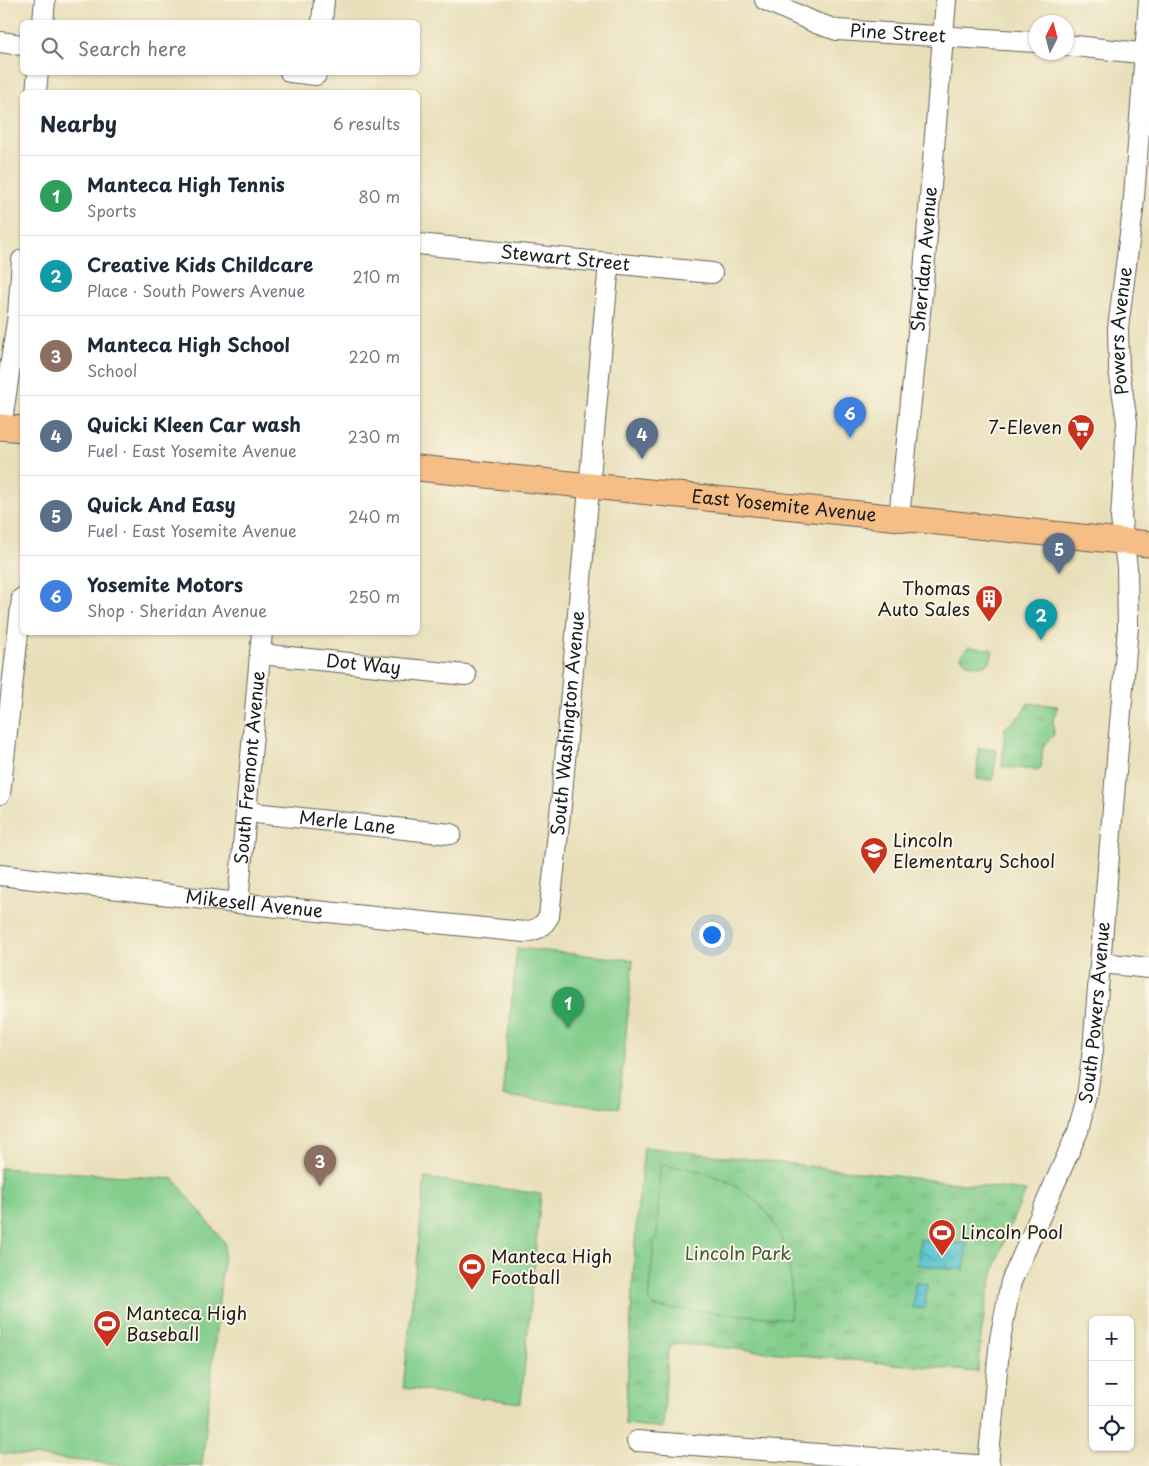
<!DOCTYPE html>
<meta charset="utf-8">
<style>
:root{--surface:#fff;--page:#f6f6f7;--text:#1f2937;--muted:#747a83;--line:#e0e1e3;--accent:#0f766e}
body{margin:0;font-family:"Playpen Sans",sans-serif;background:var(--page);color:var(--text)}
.controls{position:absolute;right:15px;bottom:15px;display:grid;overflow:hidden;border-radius:8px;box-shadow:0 1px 4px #0004}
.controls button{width:45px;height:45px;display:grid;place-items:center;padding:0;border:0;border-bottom:1px solid var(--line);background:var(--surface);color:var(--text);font:25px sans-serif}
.compass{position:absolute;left:1029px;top:15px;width:45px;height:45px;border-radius:50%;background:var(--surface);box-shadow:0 1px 4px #0004;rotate:6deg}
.you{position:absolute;left:711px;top:934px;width:18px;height:18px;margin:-12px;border:4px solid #fff;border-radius:50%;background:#1a73e8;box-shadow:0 0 0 8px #1a73e833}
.badge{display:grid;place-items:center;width:32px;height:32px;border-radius:50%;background:var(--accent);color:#fff;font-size:16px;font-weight:700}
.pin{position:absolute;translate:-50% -41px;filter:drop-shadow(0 1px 2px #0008)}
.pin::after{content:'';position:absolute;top:26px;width:18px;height:15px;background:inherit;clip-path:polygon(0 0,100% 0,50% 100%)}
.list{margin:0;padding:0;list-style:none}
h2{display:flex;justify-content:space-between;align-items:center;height:65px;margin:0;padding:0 20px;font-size:21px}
h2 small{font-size:16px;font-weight:400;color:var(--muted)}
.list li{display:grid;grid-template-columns:32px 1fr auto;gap:15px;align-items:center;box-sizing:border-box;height:80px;padding:0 20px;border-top:1px solid var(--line)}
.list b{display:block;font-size:19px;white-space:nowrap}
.list p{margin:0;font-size:16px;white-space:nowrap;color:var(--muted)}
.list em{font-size:16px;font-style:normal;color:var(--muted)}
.icon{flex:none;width:28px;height:28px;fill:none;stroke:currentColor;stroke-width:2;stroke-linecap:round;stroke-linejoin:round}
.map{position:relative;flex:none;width:1149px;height:1466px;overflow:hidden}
.search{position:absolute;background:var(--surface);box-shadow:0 1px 4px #0004;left:20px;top:20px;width:400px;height:55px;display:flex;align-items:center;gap:12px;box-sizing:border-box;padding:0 18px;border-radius:8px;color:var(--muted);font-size:19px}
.panel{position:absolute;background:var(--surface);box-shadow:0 1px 4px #0004;left:20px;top:90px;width:400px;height:545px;border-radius:8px}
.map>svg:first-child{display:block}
.grass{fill:url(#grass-tufts);stroke:#507554}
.garden{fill:#83ce8c;stroke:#507554}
.water{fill:url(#water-waves);stroke:#386f75}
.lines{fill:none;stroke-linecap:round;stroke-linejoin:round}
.minor-casing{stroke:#636053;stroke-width:22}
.major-casing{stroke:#636053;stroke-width:27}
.minor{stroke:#fff;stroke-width:20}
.major{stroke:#f6be87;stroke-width:25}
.labels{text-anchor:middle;stroke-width:4;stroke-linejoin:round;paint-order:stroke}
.street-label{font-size:18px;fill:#1c1c1c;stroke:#fcf5e5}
.poi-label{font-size:18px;fill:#1c1c1c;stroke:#fcf5e5;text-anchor:start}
.park-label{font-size:18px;fill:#405a43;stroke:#fcf5e5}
</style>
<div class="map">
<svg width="1149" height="1466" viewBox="0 0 1149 1466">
<defs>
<pattern id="grass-tufts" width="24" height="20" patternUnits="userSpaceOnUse" patternTransform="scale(1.25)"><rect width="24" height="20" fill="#83ce8c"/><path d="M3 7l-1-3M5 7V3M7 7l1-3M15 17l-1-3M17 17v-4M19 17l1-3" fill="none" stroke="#71b078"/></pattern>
<pattern id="water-waves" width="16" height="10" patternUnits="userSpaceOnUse" patternTransform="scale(1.25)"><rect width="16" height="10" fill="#55c2ce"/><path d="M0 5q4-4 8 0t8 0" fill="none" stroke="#49a6b0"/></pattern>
</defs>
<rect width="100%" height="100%" fill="#fcf5e5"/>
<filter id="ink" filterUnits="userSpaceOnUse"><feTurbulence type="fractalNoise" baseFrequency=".02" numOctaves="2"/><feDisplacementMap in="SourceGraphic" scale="10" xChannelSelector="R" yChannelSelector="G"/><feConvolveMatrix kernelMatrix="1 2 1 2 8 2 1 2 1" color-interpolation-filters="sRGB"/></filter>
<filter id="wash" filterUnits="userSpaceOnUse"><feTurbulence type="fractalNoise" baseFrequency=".0096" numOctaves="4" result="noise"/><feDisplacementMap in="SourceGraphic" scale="20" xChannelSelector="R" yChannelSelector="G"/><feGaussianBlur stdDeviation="1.12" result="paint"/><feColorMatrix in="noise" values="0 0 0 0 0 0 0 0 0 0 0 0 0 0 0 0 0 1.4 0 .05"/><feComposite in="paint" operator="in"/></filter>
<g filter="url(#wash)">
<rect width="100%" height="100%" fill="#e8dfba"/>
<g class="grass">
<path d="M968,647L990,649L993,651L990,661C982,669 969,667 961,658L962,653Z"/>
<path d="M1028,703L1058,706L1053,720L1054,735L1043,746L1041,768L1039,770L1002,767L1005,728L1022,714Z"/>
<path d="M978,748L997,750L993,780L977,779Z"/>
<path d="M644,1147L1026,1191C995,1255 982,1302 978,1372L673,1343L668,1353L663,1428L625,1424L636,1226Z"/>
</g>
<g class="garden">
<path d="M517,948L633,960L619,1108L502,1096Z"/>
<path d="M660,1165C675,1167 691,1168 706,1173C777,1197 797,1250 790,1319L654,1307L649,1301L654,1241L657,1237Z"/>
<path d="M0,1168L174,1179L225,1243L202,1466H136L0,1453Z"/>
<path d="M425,1178L541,1194L521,1403L403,1388Z"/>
</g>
<g class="water">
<path d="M920,1239L967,1244L964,1270L917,1265Z"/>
<path d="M915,1283L927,1284L925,1309L913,1308Z"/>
</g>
</g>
<g filter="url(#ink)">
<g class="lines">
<defs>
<g id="minor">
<path id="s1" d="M765,0L816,23L837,30L1036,42"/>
<path d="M43,22L45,0"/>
<path d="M322,22L324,0"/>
<path d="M0,42L22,45"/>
<path d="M1066,45L1149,54"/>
<path d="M290,72L316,75"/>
<path d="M36,92L38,72"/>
<path id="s2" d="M418,244L712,273"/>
<path d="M1,427L18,315L22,260"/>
<path id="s3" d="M899,518L923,284L946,0"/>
<path id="s4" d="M260,654L466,675"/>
<path d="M0,794L22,598"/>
<path id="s5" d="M246,812L451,834"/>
<path id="s6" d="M0,875L238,903L524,932C537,930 543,927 549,916L561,805L609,263"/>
<path id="s7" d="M238,903L262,632"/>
<path d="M1102,963L1149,968"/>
<path d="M637,1441L990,1466"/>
<path id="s8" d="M988,1466L1000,1339L1011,1282L1078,1131L1087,1096L1093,1049L1128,627L1127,568L1121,518L1127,422L1119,370L1118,328L1133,210L1149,0"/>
</g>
<g id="major">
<path d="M0,427L22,429"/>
<path id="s9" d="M418,468L1149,544"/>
</g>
</defs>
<use href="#minor" class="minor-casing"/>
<use href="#major" class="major-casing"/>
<use href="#minor" class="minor"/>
<use href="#major" class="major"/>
</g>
</g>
<defs>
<symbol id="supermarket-pin" viewBox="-11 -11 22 30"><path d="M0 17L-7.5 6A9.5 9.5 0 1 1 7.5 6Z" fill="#c8321e" stroke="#fcf5e5"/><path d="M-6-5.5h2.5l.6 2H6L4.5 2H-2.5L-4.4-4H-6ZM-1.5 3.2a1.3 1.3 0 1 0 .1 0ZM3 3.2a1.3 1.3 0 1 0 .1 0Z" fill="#fff"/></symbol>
<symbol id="building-pin" viewBox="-11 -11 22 30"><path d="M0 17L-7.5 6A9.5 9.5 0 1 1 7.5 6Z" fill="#c8321e" stroke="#fcf5e5"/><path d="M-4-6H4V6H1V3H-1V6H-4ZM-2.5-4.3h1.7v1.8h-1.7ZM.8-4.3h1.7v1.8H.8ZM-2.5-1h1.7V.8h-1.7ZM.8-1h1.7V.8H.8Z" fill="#fff"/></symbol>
<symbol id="school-pin" viewBox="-11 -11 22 30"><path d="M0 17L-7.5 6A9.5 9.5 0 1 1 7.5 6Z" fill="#c8321e" stroke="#fcf5e5"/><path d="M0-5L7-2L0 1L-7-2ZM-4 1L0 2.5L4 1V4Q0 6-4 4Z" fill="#fff"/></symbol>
<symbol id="stadium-pin" viewBox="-11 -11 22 30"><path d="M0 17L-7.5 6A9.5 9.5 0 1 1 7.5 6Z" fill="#c8321e" stroke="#fcf5e5"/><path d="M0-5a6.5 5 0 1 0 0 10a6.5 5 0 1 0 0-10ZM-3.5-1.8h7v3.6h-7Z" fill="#fff"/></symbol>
</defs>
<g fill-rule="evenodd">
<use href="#supermarket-pin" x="1065" y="412" width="32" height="43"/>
<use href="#building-pin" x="973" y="583" width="32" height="43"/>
<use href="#school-pin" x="858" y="835" width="32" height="43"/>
<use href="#stadium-pin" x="926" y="1217" width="32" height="43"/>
<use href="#stadium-pin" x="456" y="1251" width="32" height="43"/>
<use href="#stadium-pin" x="91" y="1308" width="32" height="43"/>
</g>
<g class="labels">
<g class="street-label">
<text dy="6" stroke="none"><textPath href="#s1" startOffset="139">Pine Street</textPath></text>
<text dy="6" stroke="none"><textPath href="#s2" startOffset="148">Stewart Street</textPath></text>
<text dy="6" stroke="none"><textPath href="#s3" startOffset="260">Sheridan Avenue</textPath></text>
<text dy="6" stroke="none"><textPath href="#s8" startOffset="1155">Powers Avenue</textPath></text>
<text dy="6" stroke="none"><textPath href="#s9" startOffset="368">East Yosemite Avenue</textPath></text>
<text dy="6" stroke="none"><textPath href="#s4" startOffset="104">Dot Way</textPath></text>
<text dy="6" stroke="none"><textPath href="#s6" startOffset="752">South Washington Avenue</textPath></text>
<text dy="6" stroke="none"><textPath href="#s7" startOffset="136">South Fremont Avenue</textPath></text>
<text dy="6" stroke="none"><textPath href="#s5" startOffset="102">Merle Lane</textPath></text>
<text dy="6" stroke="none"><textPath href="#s6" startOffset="256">Mikesell Avenue</textPath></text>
<text dy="6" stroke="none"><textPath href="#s8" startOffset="471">South Powers Avenue</textPath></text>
</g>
<g class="poi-label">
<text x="1062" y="434" text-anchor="end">7-Eleven</text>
<text x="970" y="595" text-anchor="end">Thomas<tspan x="970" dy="21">Auto Sales</tspan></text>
<text x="893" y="847">Lincoln<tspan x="893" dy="21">Elementary School</tspan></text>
<text x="961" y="1239">Lincoln Pool</text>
<text x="491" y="1263">Manteca High<tspan x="491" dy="21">Football</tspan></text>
<text x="126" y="1320">Manteca High<tspan x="126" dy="21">Baseball</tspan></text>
</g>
<g class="park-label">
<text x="738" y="1260">Lincoln Park</text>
</g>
</g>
</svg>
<div class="controls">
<button>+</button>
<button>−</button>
<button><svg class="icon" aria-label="locate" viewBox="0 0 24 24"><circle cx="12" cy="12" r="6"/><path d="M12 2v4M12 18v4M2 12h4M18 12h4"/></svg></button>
</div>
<svg class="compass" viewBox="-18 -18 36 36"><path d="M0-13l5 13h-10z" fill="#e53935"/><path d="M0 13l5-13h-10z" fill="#747a83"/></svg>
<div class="you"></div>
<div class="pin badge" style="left:568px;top:1028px;background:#2e9e5b">1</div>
<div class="pin badge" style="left:1041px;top:640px;background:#0f9aa8">2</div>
<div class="pin badge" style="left:320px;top:1186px;background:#8d6e63">3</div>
<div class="pin badge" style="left:642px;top:459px;background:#5c6f8a">4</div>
<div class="pin badge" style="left:1059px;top:574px;background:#5c6f8a">5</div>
<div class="pin badge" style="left:850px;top:438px;background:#3f7fe0">6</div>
<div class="search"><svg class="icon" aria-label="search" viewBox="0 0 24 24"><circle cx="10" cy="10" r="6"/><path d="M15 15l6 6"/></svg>Search here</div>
<section class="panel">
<h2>Nearby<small>6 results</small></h2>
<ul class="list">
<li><span class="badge" style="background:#2e9e5b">1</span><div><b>Manteca High Tennis</b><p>Sports</p></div><em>80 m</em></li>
<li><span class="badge" style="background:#0f9aa8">2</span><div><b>Creative Kids Childcare</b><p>Place · South Powers Avenue</p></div><em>210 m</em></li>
<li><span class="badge" style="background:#8d6e63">3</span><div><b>Manteca High School</b><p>School</p></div><em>220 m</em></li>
<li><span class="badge" style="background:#5c6f8a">4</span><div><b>Quicki Kleen Car wash</b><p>Fuel · East Yosemite Avenue</p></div><em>230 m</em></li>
<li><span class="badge" style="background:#5c6f8a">5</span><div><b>Quick And Easy</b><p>Fuel · East Yosemite Avenue</p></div><em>240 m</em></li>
<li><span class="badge" style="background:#3f7fe0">6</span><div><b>Yosemite Motors</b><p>Shop · Sheridan Avenue</p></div><em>250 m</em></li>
</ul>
</section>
</div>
